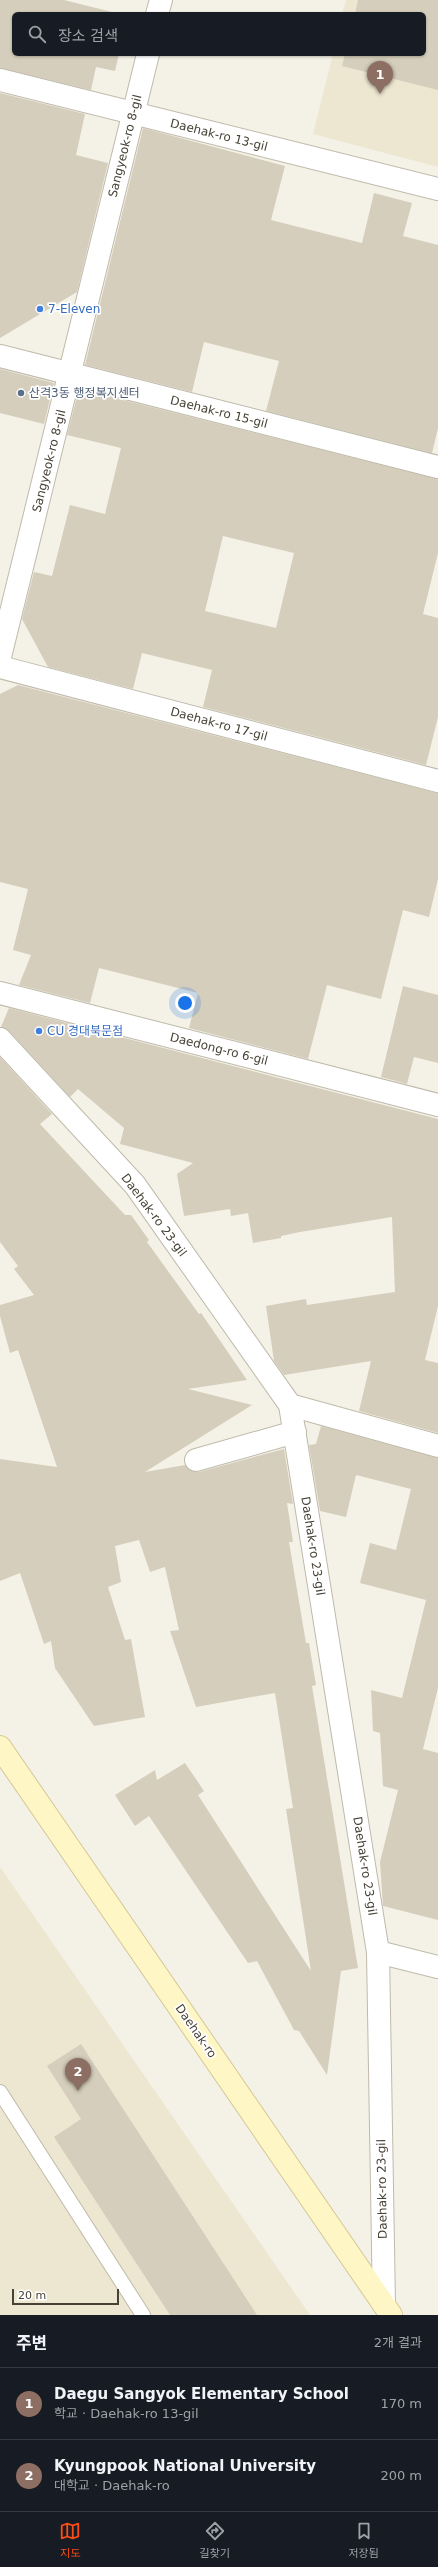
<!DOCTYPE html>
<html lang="ko">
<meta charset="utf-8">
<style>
:root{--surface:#171b24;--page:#20242c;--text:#f1f3f6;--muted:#9ea1a6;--line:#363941;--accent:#fb4d17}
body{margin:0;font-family:"DejaVu Sans","Noto Sans KR",sans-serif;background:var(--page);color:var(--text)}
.scale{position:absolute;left:12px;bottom:10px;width:107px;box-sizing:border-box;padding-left:4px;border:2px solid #474236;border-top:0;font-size:11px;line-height:14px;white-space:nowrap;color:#474236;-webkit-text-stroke:3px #fff;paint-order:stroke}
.you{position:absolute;left:185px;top:1003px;width:14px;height:14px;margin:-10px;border:3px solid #fff;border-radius:50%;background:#1a73e8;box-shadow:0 0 0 6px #1a73e833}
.badge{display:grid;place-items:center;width:26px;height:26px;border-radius:50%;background:var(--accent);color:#fff;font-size:13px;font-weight:700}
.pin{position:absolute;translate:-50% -33px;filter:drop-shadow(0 1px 2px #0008)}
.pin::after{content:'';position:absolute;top:21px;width:14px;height:12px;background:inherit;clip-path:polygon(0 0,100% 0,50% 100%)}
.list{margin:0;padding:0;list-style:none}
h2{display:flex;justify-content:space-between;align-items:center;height:52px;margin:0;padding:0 16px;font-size:17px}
h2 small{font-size:13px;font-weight:400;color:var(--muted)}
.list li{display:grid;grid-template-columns:26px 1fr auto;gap:12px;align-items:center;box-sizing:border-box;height:72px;padding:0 16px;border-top:1px solid var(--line)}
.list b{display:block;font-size:15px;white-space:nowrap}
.list p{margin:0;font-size:13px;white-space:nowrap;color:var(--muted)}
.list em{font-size:13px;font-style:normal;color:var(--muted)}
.icon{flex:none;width:22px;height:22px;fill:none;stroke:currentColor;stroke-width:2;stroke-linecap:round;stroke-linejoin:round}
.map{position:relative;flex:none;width:438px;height:2315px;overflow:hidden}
.search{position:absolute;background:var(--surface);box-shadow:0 1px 3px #0004;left:12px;right:12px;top:12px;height:44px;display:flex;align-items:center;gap:10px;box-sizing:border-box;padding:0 14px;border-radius:6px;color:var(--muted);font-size:15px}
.sheet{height:196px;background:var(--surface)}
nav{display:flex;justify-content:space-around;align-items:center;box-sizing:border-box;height:56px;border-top:1px solid var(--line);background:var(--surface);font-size:11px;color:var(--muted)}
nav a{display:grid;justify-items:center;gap:2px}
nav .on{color:var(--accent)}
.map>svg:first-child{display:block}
.education{fill:#ede7d1}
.building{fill:#d5cebc;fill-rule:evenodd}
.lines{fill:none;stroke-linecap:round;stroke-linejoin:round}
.lane-casing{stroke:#bfbaaa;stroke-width:16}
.street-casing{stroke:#bfbaaa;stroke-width:24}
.secondary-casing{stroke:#d4c897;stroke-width:24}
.lane{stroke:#fff;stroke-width:14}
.street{stroke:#fff;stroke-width:22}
.secondary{stroke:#fff6c6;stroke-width:22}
.shop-dot{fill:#3f7fe0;stroke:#fff;stroke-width:1.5}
.service-dot{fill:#5c6f8a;stroke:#fff;stroke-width:1.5}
.labels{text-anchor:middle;stroke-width:3.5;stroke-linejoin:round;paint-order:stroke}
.street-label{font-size:12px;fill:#474236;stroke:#fff}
.shop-label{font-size:12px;fill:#366cbe;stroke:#fff;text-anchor:start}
.service-label{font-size:12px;fill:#4e5e75;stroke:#fff;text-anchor:start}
</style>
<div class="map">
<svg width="438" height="2315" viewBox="0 0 438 2315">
<rect width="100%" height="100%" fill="#f4f1e7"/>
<g class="education">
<path d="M346,0H438V167L313,134L333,54H424V14H342Z"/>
<path d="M0,1867L310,2315H0Z"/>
</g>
<g class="building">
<path d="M0,0H64L120,14H14V54H119L115,71L96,67L91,90L0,68Z"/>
<path d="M358,0H438V90L342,66L345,54H424V14H355Z"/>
<path d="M0,93L85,114L76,155L108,163L77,292L0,338Z"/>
<path d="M143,128L285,166L271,220L362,243L374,193L412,203L403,236L438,245V428L432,453L266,411L279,361L204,342L192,392L85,365Z"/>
<path d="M0,369L54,383L44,424L0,413Z"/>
<path d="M79,389L438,479V553L423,614L438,618V717L426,765L203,707L212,670L142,653L133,689L48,667L22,619L34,572L52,576L70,505L105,514L121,448L67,435ZM223,536L294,553L276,628L205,611Z"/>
<path d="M18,685L438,793V879L429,917L403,910L381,999L327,985L308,1059L189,1028L198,993L99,968L90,1003L19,985L31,955L13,950L28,889L0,882V694Z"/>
<path d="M403,986L438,995V1063L414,1057L407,1084L381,1077Z"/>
<path d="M9,1008L438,1119V1306L425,1360L438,1363V1433L359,1411L371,1361L284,1375L274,1361L266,1306L306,1299L307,1305L395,1292L392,1217L300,1232L281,1236V1238L253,1243L248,1213L231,1216L230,1209L184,1216L177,1174L193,1163L120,1144L124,1128L78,1089L70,1097L9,1031L1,1027Z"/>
<path d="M0,1057L52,1114L40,1124L125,1215H131L149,1240L147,1242L199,1314L201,1313L247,1380L188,1389L252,1405L145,1472L185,1465L193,1472H199L284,1449L293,1504L287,1503L293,1542H289L306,1643H309L316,1685L312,1686L358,1968L341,1971L327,2075L299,2031L294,2030L257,1961L248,1963L149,1816L135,1826L115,1795L155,1770L157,1780L185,1763L204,1791L198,1795L311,1971L286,1809L293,1808L275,1693L196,1707L170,1631L179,1630L165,1567L150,1572L139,1540L115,1546L121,1582L108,1587L125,1640L131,1639L145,1717L94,1726L55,1668L51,1641L44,1644L20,1573L0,1581V1459L57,1467L18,1350L10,1353L0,1316V1305L34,1295L14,1269L18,1266L0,1242Z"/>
<path d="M321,1426L438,1458V1688L423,1749L438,1753V1920L383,1906L380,1862L398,1790L383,1786L380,1733L373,1731L371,1690L402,1698L426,1600L360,1583L370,1543L396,1550L411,1489L356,1475L346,1517L320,1511L309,1445L316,1444Z"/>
<path d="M81,2044L257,2315H170L54,2137L81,2119L47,2066Z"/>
</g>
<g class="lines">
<defs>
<path id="lane" d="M0,2092L143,2315"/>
<g id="street">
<path d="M157,14L161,0"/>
<path d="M0,80L438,189"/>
<path d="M0,356L438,467"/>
<path d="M0,657L148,54"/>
<path d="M0,667L438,781"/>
<path d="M0,993L438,1105"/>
<path d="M0,1039L135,1185L290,1405L378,1952L384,2305"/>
<path d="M290,1405L438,1446"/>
<path d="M196,1460L295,1432"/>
<path d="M378,1952L438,1967"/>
</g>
<path id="secondary" d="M0,1747L391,2315"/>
</defs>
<use href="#lane" class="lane-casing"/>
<use href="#street" class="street-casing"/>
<use href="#secondary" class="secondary-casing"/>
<use href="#lane" class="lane"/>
<use href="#street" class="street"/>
<use href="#secondary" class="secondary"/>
</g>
<g class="shop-dot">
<circle cx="40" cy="309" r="4"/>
<circle cx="39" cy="1031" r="4"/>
</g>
<circle class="service-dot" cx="21" cy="393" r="4"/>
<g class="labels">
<g class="street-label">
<text transform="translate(219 135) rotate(14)" y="4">Daehak-ro 13-gil</text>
<text transform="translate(125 146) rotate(-76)" y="4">Sangyeok-ro 8-gil</text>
<text transform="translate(219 412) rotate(14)" y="4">Daehak-ro 15-gil</text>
<text transform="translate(49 461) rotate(-76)" y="4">Sangyeok-ro 8-gil</text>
<text transform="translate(219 724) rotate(15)" y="4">Daehak-ro 17-gil</text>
<text transform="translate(219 1049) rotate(14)" y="4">Daedong-ro 6-gil</text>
<text transform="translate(154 1215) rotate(53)" y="4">Daehak-ro 23-gil</text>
<text transform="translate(313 1546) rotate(81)" y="4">Daehak-ro 23-gil</text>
<text transform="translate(365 1866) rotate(81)" y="4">Daehak-ro 23-gil</text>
<text transform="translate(196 2031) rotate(55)" y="4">Daehak-ro</text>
<text transform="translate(382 2189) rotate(-91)" y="4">Daehak-ro 23-gil</text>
</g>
<g class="shop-label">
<text x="48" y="313">7-Eleven</text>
<text x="47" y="1035">CU 경대북문점</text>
</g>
<g class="service-label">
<text x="29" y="397">산격3동 행정복지센터</text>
</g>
</g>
</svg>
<div class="scale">20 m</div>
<div class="you"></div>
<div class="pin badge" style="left:380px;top:94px;background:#8d6e63">1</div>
<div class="pin badge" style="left:78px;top:2091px;background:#8d6e63">2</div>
<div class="search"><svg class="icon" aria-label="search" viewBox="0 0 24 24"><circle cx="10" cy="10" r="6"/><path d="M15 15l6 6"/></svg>장소 검색</div>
</div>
<section class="sheet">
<h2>주변<small>2개 결과</small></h2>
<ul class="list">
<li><span class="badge" style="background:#8d6e63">1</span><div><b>Daegu Sangyok Elementary School</b><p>학교 · Daehak-ro 13-gil</p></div><em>170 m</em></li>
<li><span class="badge" style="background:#8d6e63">2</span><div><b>Kyungpook National University</b><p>대학교 · Daehak-ro</p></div><em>200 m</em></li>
</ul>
</section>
<nav>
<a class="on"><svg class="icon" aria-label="map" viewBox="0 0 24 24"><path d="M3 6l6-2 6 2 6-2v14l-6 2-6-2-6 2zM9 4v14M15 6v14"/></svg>지도</a>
<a><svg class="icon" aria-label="directions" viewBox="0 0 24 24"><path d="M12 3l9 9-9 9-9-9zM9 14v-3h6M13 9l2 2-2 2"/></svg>길찾기</a>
<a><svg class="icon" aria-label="saved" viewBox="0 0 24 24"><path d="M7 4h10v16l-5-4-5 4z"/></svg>저장됨</a>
</nav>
